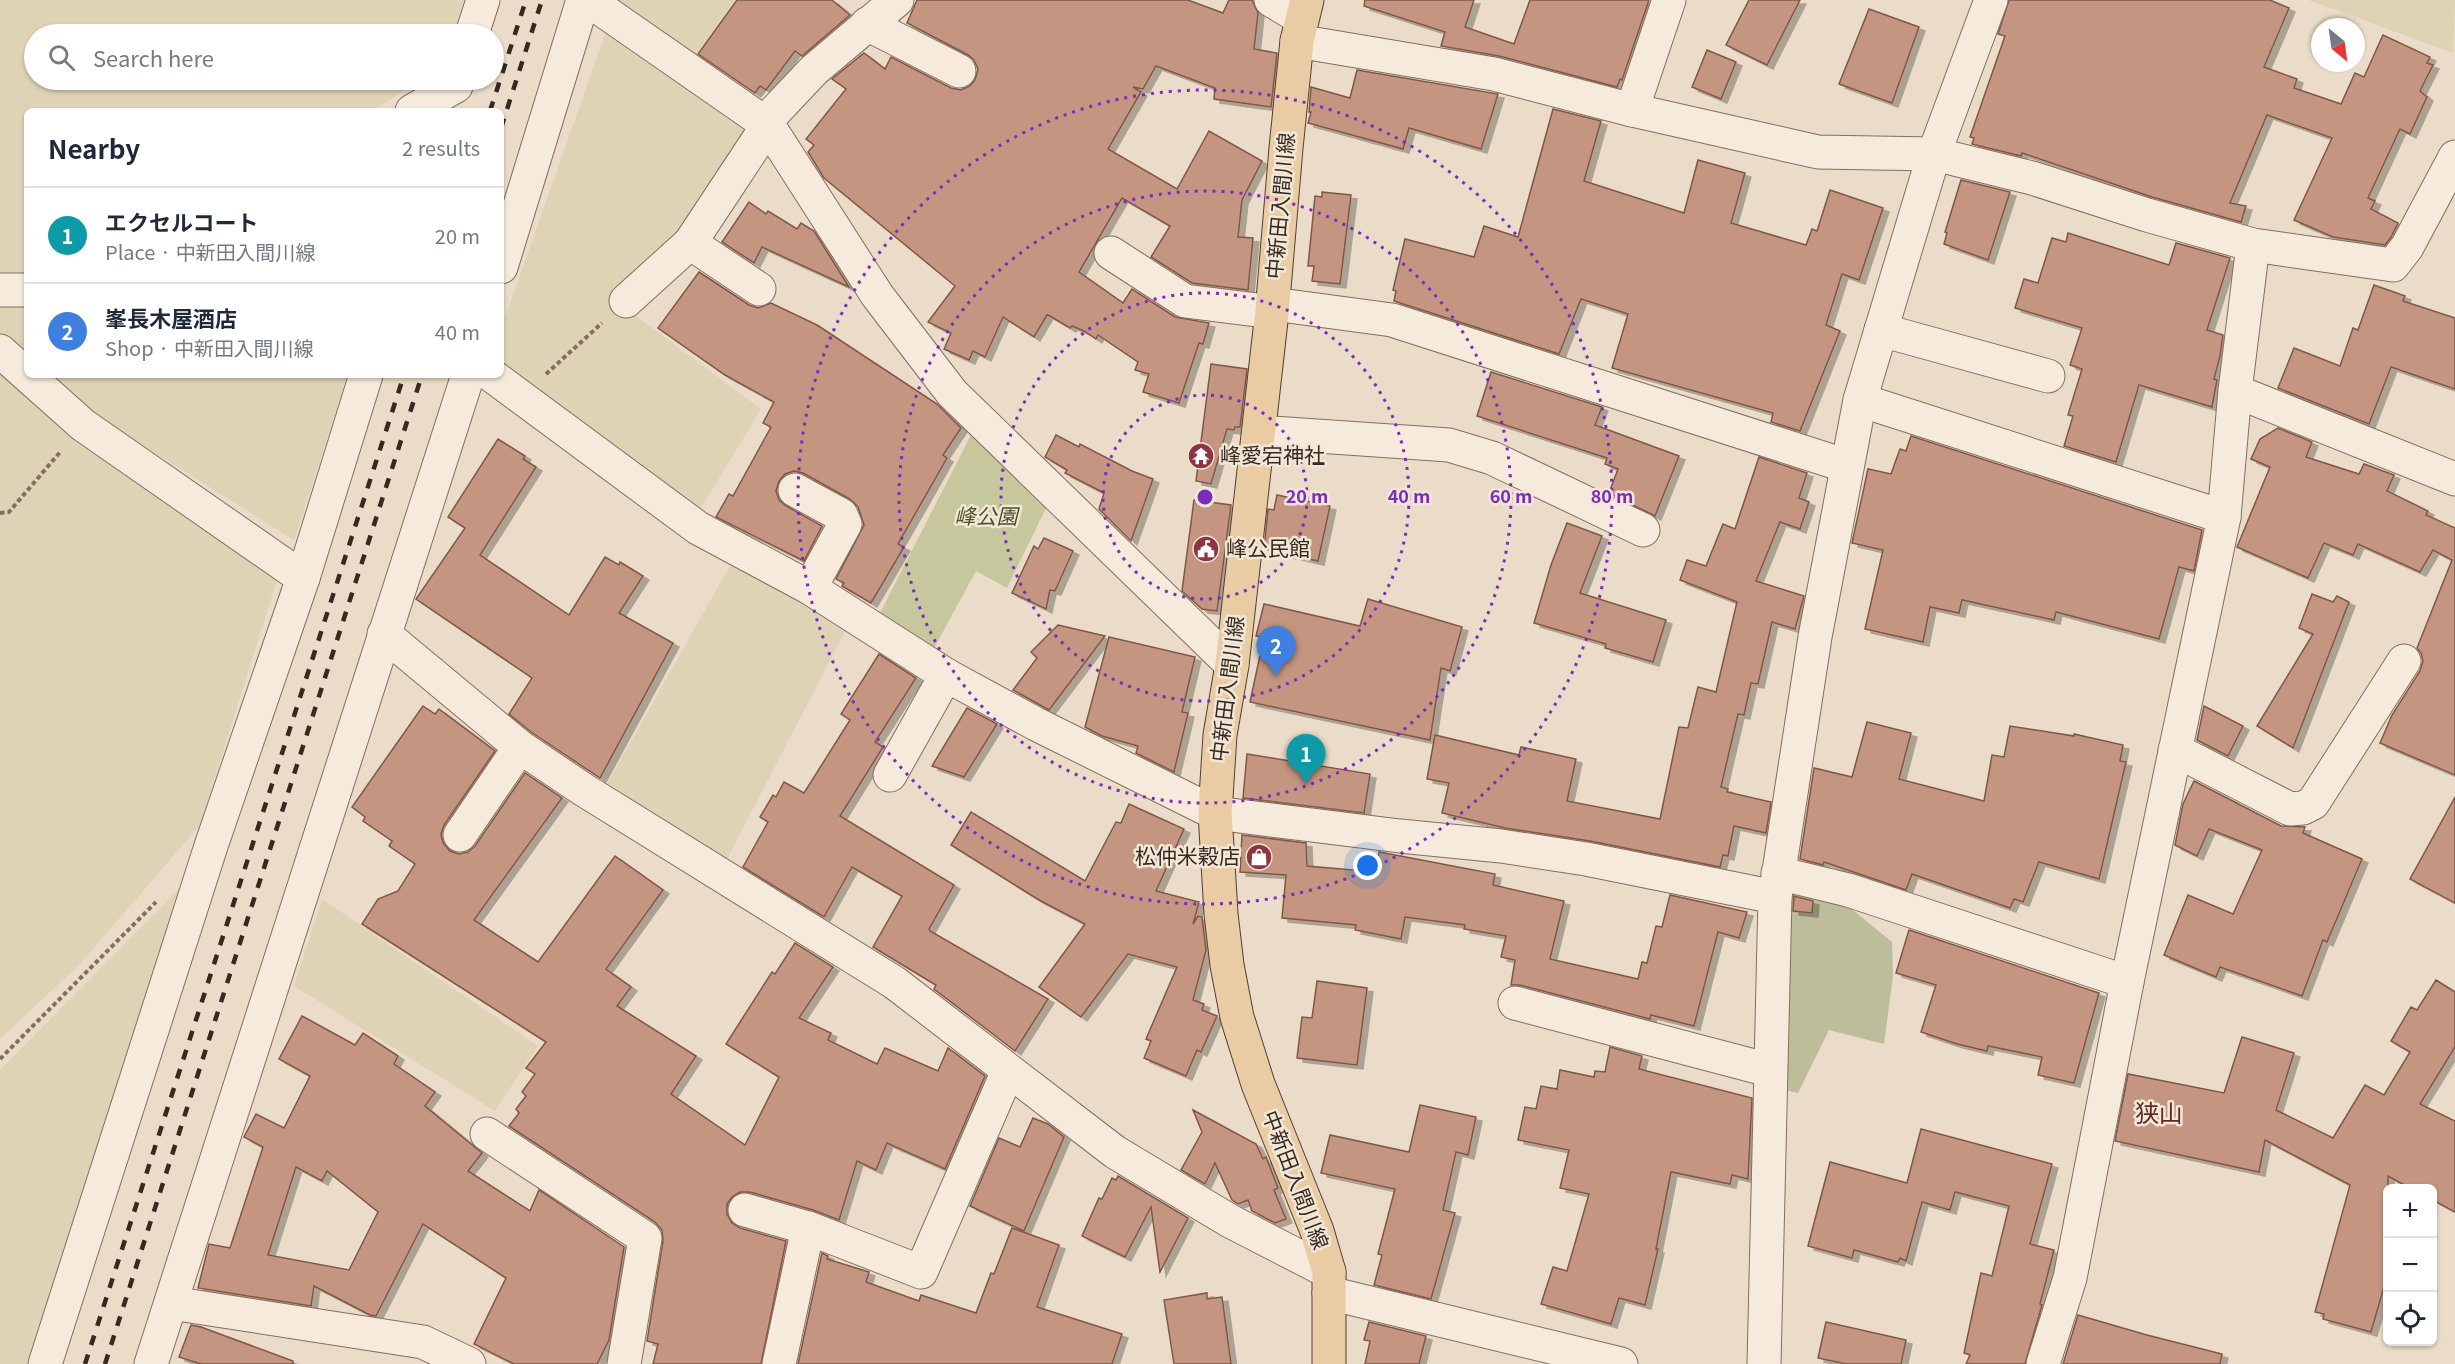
<!DOCTYPE html>
<meta charset="utf-8">
<style>
:root{--surface:#fff;--page:#f2f2f3;--text:#1f2937;--muted:#747a83;--line:#e0e1e3;--accent:#1a73e8}
body{margin:0;font-family:Georgia,"Noto Sans JP",serif;background:var(--page);color:var(--text)}
.controls{position:absolute;right:18px;bottom:18px;display:grid;overflow:hidden;border-radius:9px;box-shadow:0 2px 4px #0004}
.controls button{width:54px;height:54px;display:grid;place-items:center;padding:0;border:0;border-bottom:2px solid var(--line);background:var(--surface);color:var(--text);font:30px sans-serif}
.compass{position:absolute;left:2311px;top:18px;width:54px;height:54px;border-radius:50%;background:var(--surface);box-shadow:0 2px 4px #0004;rotate:151deg}
.you{position:absolute;left:1368px;top:866px;width:21px;height:21px;margin:-15px;border:4px solid #fff;border-radius:50%;background:#1a73e8;box-shadow:0 0 0 9px #1a73e833}
.badge{display:grid;place-items:center;width:39px;height:39px;border-radius:50%;background:var(--accent);color:#fff;font-size:20px;font-weight:700}
.pin{position:absolute;translate:-50% -50px;filter:drop-shadow(0 2px 3px #0008)}
.pin::after{content:'';position:absolute;top:32px;width:21px;height:18px;background:inherit;clip-path:polygon(0 0,100% 0,50% 100%)}
.list{margin:0;padding:0;list-style:none}
h2{display:flex;justify-content:space-between;align-items:center;height:78px;margin:0;padding:0 24px;font-size:26px}
h2 small{font-size:20px;font-weight:400;color:var(--muted)}
.list li{display:grid;grid-template-columns:39px 1fr auto;gap:18px;align-items:center;box-sizing:border-box;height:96px;padding:0 24px;border-top:2px solid var(--line)}
.list b{display:block;font-size:22px;white-space:nowrap}
.list p{margin:0;font-size:20px;white-space:nowrap;color:var(--muted)}
.list em{font-size:20px;font-style:normal;color:var(--muted)}
.icon{flex:none;width:33px;height:33px;fill:none;stroke:currentColor;stroke-width:2;stroke-linecap:round;stroke-linejoin:round}
.map{position:relative;flex:none;width:2455px;height:1364px;overflow:hidden}
.search{position:absolute;background:var(--surface);box-shadow:0 2px 4px #0004;left:24px;top:24px;width:480px;height:66px;display:flex;align-items:center;gap:15px;box-sizing:border-box;padding:0 21px;border-radius:33px;color:var(--muted);font-size:22px}
.panel{position:absolute;background:var(--surface);box-shadow:0 2px 4px #0004;left:24px;top:108px;width:480px;height:270px;border-radius:9px}
.map>svg:first-child{display:block}
.farmland{fill:#dfd3b6}
.green{fill:#c7c79d}
.cemetery{fill:#bdbd9b}
.building{fill:#c49682;stroke:#815747;stroke-width:1.5;fill-rule:evenodd;filter:url(#shadow)}
.lines{fill:none;stroke-linecap:round;stroke-linejoin:round}
.minor-casing{stroke:#846e5f;stroke-width:35}
.major-casing{stroke:#523e33;stroke-width:35}
.path{stroke:#846e5f;stroke-width:4;stroke-dasharray:4.5 3;stroke-linecap:butt}
.minor{stroke:#f5eadb;stroke-width:33}
.major{stroke:#e9cba4;stroke-width:33}
.rail{stroke:#362921;stroke-width:4.5;stroke-dasharray:10 10;stroke-linecap:butt}
.ring{fill:none;stroke:#7b2cbf;stroke-width:3;stroke-dasharray:3 6}
.labels{text-anchor:middle;stroke-width:5;stroke-linejoin:round;paint-order:stroke}
.street-label{font-size:21px;fill:#362921;stroke:#f2e7d7}
.poi-label{font-size:21px;fill:#362921;stroke:#f2e7d7;text-anchor:start}
.park-label{font-size:21px;font-style:italic;fill:#4b502a;stroke:#f2e7d7}
.quarter-label{font-size:24px;fill:#5e2a25;stroke:#f2e7d7}
.centre{fill:#7b2cbf;stroke:#f2e7d7;stroke-width:3}
.ring-label{font-size:18px;text-anchor:middle;font-weight:bold;fill:#7b2cbf;stroke:#f2e7d7;stroke-width:5;stroke-linejoin:round;paint-order:stroke}
</style>
<div class="map">
<svg width="2455" height="1364" viewBox="0 0 2455 1364">
<defs>
<filter id="shadow"><feDropShadow dx="6" dy="4" stdDeviation="0" flood-color="#0004"/></filter>
</defs>
<rect width="100%" height="100%" fill="#eadcc8"/>
<g class="farmland">
<path d="M0,0H464L453,34H34V80H422L372,111H27V275L0,278Z"/>
<path d="M619,0H735L696,54Z"/>
<path d="M2308,0H2455L2453,53Z"/>
<path d="M608,26L753,127L681,239L616,301L761,409L697,515L501,373V329Z"/>
<path d="M27,300V357L0,334V302Z"/>
<path d="M0,369L277,580L200,825L78,966L0,1039Z"/>
<path d="M47,375H348L294,540L91,413Z"/>
<path d="M736,555L850,622L724,865L603,791Z"/>
<path d="M180,888L30,1364H0V1070Z"/>
<path d="M322,899L538,1046L495,1111L294,986Z"/>
</g>
<path class="green" d="M972,433L1048,504L1007,588L976,571L932,652L879,615Z"/>
<path class="cemetery" d="M1784,895L1843,902L1892,942L1893,976L1884,1044L1829,1030L1798,1093L1781,1089Z"/>
<g class="building">
<path d="M737,0H832L850,15L802,56L795,51L766,90L760,86L755,93L698,54Z"/>
<path d="M917,0H1188L1223,13L1229,0H1252L1258,13L1254,49L1277,53L1271,107L1214,99L1215,88L1156,66L1143,89L1133,87L1141,92L1108,149L1177,189L1209,131L1262,161L1242,200L1238,237L1253,238L1248,290L1192,283L1151,257L1170,226L1122,198L1079,272L1123,303L1132,289L1175,317L1209,323L1203,344L1199,343L1179,403L1143,392L1149,374L1135,370L1138,362L1098,335L1096,339L1084,331L1072,326L1070,328L1050,316L1047,315L1034,337L1003,317L985,357L973,351L969,360L944,349L951,333L928,322L955,286L824,178L808,152L814,145L806,139L846,89L832,79L864,53L885,69L891,57L951,88L961,90L970,86L975,80L978,69L974,60L968,55L907,23Z"/>
<path d="M1365,0H1474L1465,27L1514,44L1530,0H1649L1622,80L1620,79L1617,87L1499,56L1441,46L1445,32L1364,6Z"/>
<path d="M1749,0H1800L1767,65L1726,45Z"/>
<path d="M2009,0H2270L2289,8L2264,67L2297,79L2294,88L2341,104L2355,73L2364,77L2383,35L2430,57L2427,63L2433,65L2420,91L2427,97L2410,134L2400,129L2368,198L2375,201L2371,209L2398,223L2391,237L2385,245L2333,237L2294,220L2332,138L2267,115L2230,203L2246,206L2241,222L2152,197L2022,153L2021,156L1972,144L1974,138L1970,137L2005,36L1998,34Z"/>
<path d="M1869,9L1919,27L1892,103L1839,84Z"/>
<path d="M1707,50L1736,62L1721,99L1692,87Z"/>
<path d="M1357,70L1498,94L1481,149L1409,128L1403,149L1308,123L1311,112H1309L1311,87L1350,98Z"/>
<path d="M1553,109L1601,121L1584,181L1684,213L1698,160L1745,173L1731,223L1806,245L1812,229L1817,231L1830,190L1883,208L1859,280L1842,274L1826,325L1840,331L1800,431L1771,422L1773,413L1612,368L1628,314L1581,299L1559,354L1394,301L1396,291L1393,290L1405,239L1474,257L1484,226L1518,237Z"/>
<path d="M1961,180L2010,192L1988,260L1944,244L1947,233L1945,232Z"/>
<path d="M1322,192L1351,195L1340,284L1312,281L1314,266H1308L1315,196L1322,197Z"/>
<path d="M749,202L766,214L768,211L797,229L801,223L814,231L849,287L762,247L754,263L722,242Z"/>
<path d="M2068,233L2169,265L2176,243L2230,258L2207,330L2223,335L2220,356L2214,379L2217,380L2212,407L2139,385L2116,462L2064,446L2073,416L2068,415L2082,369L2070,365L2082,328L2015,308L2024,279L2038,283L2052,238L2066,242Z"/>
<path d="M699,272L749,305L758,308L771,303L817,325L937,404L961,428L943,455L947,458L898,544L904,547L871,603L842,586L844,583L836,579L864,525L858,507L850,499L803,473L794,471L785,474L779,481L776,491L779,500L786,506L822,526L804,561L716,517L729,494L733,496L771,427L763,423L774,402L725,375L658,328Z"/>
<path d="M2374,285L2405,296L2403,301L2455,318V389L2391,367L2369,424L2278,388L2294,348L2340,366L2353,328L2358,330Z"/>
<path d="M1211,364L1247,369L1240,427H1235L1234,430L1227,429L1211,484L1196,481Z"/>
<path d="M1491,372L1602,407L1595,425L1679,456L1655,516L1609,493L1618,469L1605,464L1607,458L1477,416Z"/>
<path d="M2278,428L2312,442L2306,457L2359,474L2364,464L2394,475L2387,491L2428,511L2426,515L2455,528V775L2380,743L2392,715L2420,671L2423,661L2421,653L2417,648L2452,560L2433,550L2420,572L2358,544L2353,555L2324,543L2308,578L2237,547L2270,467L2251,459L2260,439Z"/>
<path d="M1056,435L1079,447L1080,444L1132,471L1153,479L1131,541L1099,509L1104,493L1065,473L1067,470L1045,457Z"/>
<path d="M1911,436L2202,530L2194,571L2179,567L2159,639L2056,612L2054,620L1962,600L1959,613L1930,607L1923,642L1865,629L1883,550L1852,543L1868,469L1891,474L1900,449L1906,451Z"/>
<path d="M498,439L525,456L523,459L536,467L480,555L569,615L605,557L619,565L620,562L643,576L619,613L673,643L600,778L531,732L509,714L532,678L416,599L465,528L448,517Z"/>
<path d="M1759,457L1807,473L1799,498L1809,502L1800,529L1780,522L1756,581L1804,596L1795,629L1772,622L1758,684L1751,683L1744,715L1738,714L1721,787L1728,789L1727,792L1771,802L1766,833L1734,826L1728,856L1723,855L1720,867L1590,841L1505,828L1442,813L1449,783L1427,779L1435,735L1519,755L1521,747L1576,759L1567,801L1660,819L1679,727L1688,728L1698,687L1716,692L1737,602L1680,580L1687,560L1706,566L1723,524L1735,529Z"/>
<path d="M1277,495L1330,506L1318,561L1264,549L1268,509L1274,510Z"/>
<path d="M1194,500L1231,505L1217,611L1202,609L1182,591Z"/>
<path d="M1567,523L1602,536L1580,593L1666,620L1653,662L1605,648L1606,644L1534,623L1551,565Z"/>
<path d="M1044,538L1073,551L1055,591L1050,590L1046,609L1012,593L1034,546L1038,549Z"/>
<path d="M2312,594L2333,602L2337,596L2349,602L2293,748L2257,726L2313,634L2299,628Z"/>
<path d="M1368,599L1462,627L1450,671L1441,668L1430,740L1250,702L1264,637L1256,636L1264,604L1360,626Z"/>
<path d="M1058,625L1105,636L1049,710L1013,690L1037,658L1031,652Z"/>
<path d="M1109,637L1195,657L1182,712L1188,713L1174,772L1136,753L1138,746L1102,736L1085,727Z"/>
<path d="M879,654L916,678L875,742L883,747L840,816L954,885L929,929L930,931L1048,999L1015,1051L934,989L936,985L873,947L902,896L852,867L824,917L743,867L768,822L760,817L773,795L776,797L784,782L804,793L850,720L841,714Z"/>
<path d="M423,706L435,714L439,709L495,751L444,825L441,834L443,843L450,851L459,854L468,852L475,846L525,773L562,798L474,920L538,962L615,856L663,890L606,969L631,987L617,1006L696,1056L671,1094L745,1145L779,1077L726,1044L772,972L775,974L795,943L833,967L799,1018L831,1033L828,1040L877,1064L885,1048L938,1071L948,1048L985,1076L945,1169L887,1143L876,1170L857,1161L839,1220L813,1210L750,1192H740L732,1197L727,1204V1214L732,1223L740,1228L786,1241L761,1364H653L658,1344L647,1341L663,1241L662,1230L655,1222L509,1126L519,1113L516,1109L526,1096L522,1092L535,1074L526,1068L546,1042L362,924L378,899L398,891L415,864L389,846L392,841L363,821L365,817L352,807Z"/>
<path d="M2204,706L2243,726L2228,756L2197,740Z"/>
<path d="M967,708L997,724L964,777L932,766Z"/>
<path d="M1867,722L1911,733L1899,779L1984,801L1992,755L2004,757L2010,726L2074,736V734L2123,745L2120,761L2126,762L2099,879L2039,862L2023,902L2014,899L2010,908L1912,874L1906,890L1824,862L1823,865L1800,859L1814,768L1852,777Z"/>
<path d="M1247,754L1370,774L1364,813L1243,798Z"/>
<path d="M2194,781L2281,826L2305,827L2303,833L2362,859L2327,942L2323,940L2302,996L2220,967L2216,977L2164,955L2188,895L2233,914L2262,850L2209,829L2197,856L2175,845L2183,804Z"/>
<path d="M2455,797V903L2410,879Z"/>
<path d="M1129,804L1184,829L1156,891L1199,902L1193,924L1198,916L1202,917L1206,950L1193,1000L1204,1004L1202,1010L1217,1016L1201,1052L1197,1050L1186,1076L1144,1058L1151,1041L1146,1039L1177,967L1128,954L1081,1017L1039,987L1085,924L1039,900L951,845L971,812L1085,881L1116,822L1121,823Z"/>
<path d="M1242,835L1306,843L1307,866L1376,872L1379,852L1495,874L1493,885L1564,901L1550,959L1638,979L1642,962L1647,963L1656,926L1662,927L1670,895L1747,912L1739,938L1718,932L1694,1026L1651,1015L1650,1019L1520,985H1511L1515,960L1501,957L1506,936L1464,929L1465,925L1405,917L1401,939L1355,930L1356,925L1282,918L1286,875L1240,872Z"/>
<path d="M1794,896L1813,901L1812,913L1793,911Z"/>
<path d="M1909,930L2099,993L2074,1083L2038,1075L2042,1057L1988,1046L1987,1051L1957,1044L1921,1032L1936,985L1896,973Z"/>
<path d="M2436,980L2455,992V1047L2420,1104L2455,1121V1212L2433,1200V1188H2410L2388,1176V1273L2371,1332L2323,1319L2324,1314L2315,1312L2350,1185L2265,1140L2259,1172L2115,1141L2128,1074L2224,1093L2242,1037L2294,1053L2276,1110L2333,1138L2365,1085L2384,1095L2410,1052L2391,1041L2411,1007L2417,1010Z"/>
<path d="M1317,981L1367,988L1357,1065L1297,1058L1302,1017L1312,1018Z"/>
<path d="M302,1016L355,1045L363,1033L398,1056L394,1064L435,1092L425,1106L482,1153L468,1171L530,1211L539,1190L624,1247L609,1340L597,1364H514L474,1344L506,1278L423,1224L376,1316L370,1315L314,1286L311,1306L198,1288L209,1244L230,1248L263,1147L244,1137L256,1114L284,1128L310,1076L279,1059ZM296,1167L322,1181L327,1171L378,1212L349,1270L268,1255Z"/>
<path d="M1610,1047L1642,1056L1639,1069L1752,1098L1748,1179L1732,1175L1730,1184L1671,1172L1656,1249H1658L1645,1305L1619,1298L1611,1324L1541,1304L1553,1267L1567,1271L1589,1194L1560,1188L1569,1150L1518,1140L1525,1107L1536,1109L1541,1086L1557,1089L1560,1070L1594,1077L1595,1071L1605,1072Z"/>
<path d="M1420,1105L1476,1117L1468,1155L1456,1152L1443,1210L1455,1213L1431,1299L1374,1285L1382,1255L1378,1254L1395,1189L1321,1173L1330,1135L1409,1152Z"/>
<path d="M1193,1110L1256,1144L1263,1159L1266,1157L1278,1188L1274,1190L1286,1219L1275,1223L1252,1211L1248,1200L1238,1204L1232,1200L1215,1163L1205,1184L1181,1170L1202,1132Z"/>
<path d="M1033,1118L1048,1124L1064,1137L1024,1231L970,1206L999,1138L1020,1147Z"/>
<path d="M1921,1129L2052,1164L2030,1244L2054,1250L2040,1304L2042,1305L2025,1364H1966L1970,1355L1964,1353L1981,1273L1992,1276L2009,1206L1955,1192L1950,1210L1922,1202L1906,1261L1900,1258L1898,1262L1854,1250L1852,1258L1808,1246L1830,1162L1907,1183Z"/>
<path d="M1118,1176L1188,1218L1160,1272L1151,1207L1125,1257L1082,1236L1099,1198L1102,1199L1112,1178L1116,1180Z"/>
<path d="M1012,1228L1059,1245L1037,1307L1122,1334L1112,1364H798L822,1253L828,1256L827,1259L869,1272L866,1282L919,1301L921,1295L976,1313L991,1273L994,1274Z"/>
<path d="M1207,1293V1299L1222,1297L1231,1364H1174L1164,1300Z"/>
<path d="M2078,1315L2147,1335L2222,1354L2220,1364H2063Z"/>
<path d="M1369,1322L1426,1336L1419,1364H1365L1370,1341L1364,1340Z"/>
<path d="M1826,1322L1906,1340L1901,1364H1846L1818,1358Z"/>
<path d="M191,1325L201,1327L293,1361V1364H201L179,1357Z"/>
</g>
<g class="lines">
<defs>
<g id="minor">
<path d="M588,0L768,125L877,295L952,393L1232,665"/>
<path d="M1271,0L1301,18"/>
<path d="M867,24L959,71"/>
<path d="M472,34L483,0"/>
<path d="M1297,41L1494,74L1632,110L1818,152L1934,154L2032,178L2147,215L2253,245L2393,265L2407,247L2455,157"/>
<path d="M1632,110L1669,0"/>
<path d="M412,111L456,86"/>
<path d="M765,122L814,70L897,0"/>
<path d="M690,243L759,289"/>
<path d="M1111,253L1185,301L1272,312"/>
<path d="M501,267L583,0"/>
<path d="M0,290H27"/>
<path d="M626,301L690,243L768,125"/>
<path d="M1273,304L1392,320L1847,466"/>
<path d="M1881,330L2048,376"/>
<path d="M0,351L83,425L303,578"/>
<path d="M491,375L698,528L810,588L946,675L1036,724L1215,813L1400,836L1501,846L1586,859L1775,897"/>
<path d="M2235,391L2455,479"/>
<path d="M1860,400L2224,517"/>
<path d="M1259,432L1449,445L1492,458L1643,530"/>
<path d="M795,490L841,515L845,524L810,588"/>
<path d="M384,634L520,747L584,790L895,983L1115,1152L1230,1221L1329,1272"/>
<path d="M2175,750L2290,809L2303,808L2313,803L2404,661"/>
<path d="M890,775L946,675"/>
<path d="M460,835L520,747"/>
<path d="M1778,873L1848,890L2127,982"/>
<path d="M1515,1003L1769,1070"/>
<path d="M487,1134L645,1238L624,1364"/>
<path d="M745,1210L808,1228"/>
<path d="M1329,1293L1621,1364"/>
<path d="M171,1303L423,1342L469,1364"/>
<path d="M45,1364L211,846L303,578L366,375"/>
<path d="M151,1364L468,375"/>
<path d="M779,1364L808,1228L921,1272L1008,1071"/>
<path d="M1764,1364L1775,897L1815,637L1860,400L1934,154L1991,0"/>
<path d="M2043,1364L2070,1278L2127,982L2224,517L2235,391L2253,245"/>
</g>
<path id="major" d="M1307,0L1297,41L1286,148L1272,312L1232,665L1220,735L1215,813L1221,914L1227,965L1237,1017L1258,1084L1317,1231L1329,1272V1364"/>
</defs>
<use href="#minor" class="minor-casing"/>
<use href="#major" class="major-casing"/>
<g class="path">
<path d="M546,374L602,323"/>
<path d="M0,513L9,512L61,451"/>
<path d="M0,1059L156,902"/>
</g>
<use href="#minor" class="minor"/>
<use href="#major" class="major"/>
<g class="rail">
<path d="M490,111L526,0"/>
<path d="M501,128L542,0"/>
<path d="M85,1364L404,375"/>
<path d="M105,1364L422,375"/>
</g>
</g>
<g class="ring">
<circle cx="1205" cy="497" r="102"/>
<circle cx="1205" cy="497" r="204"/>
<circle cx="1205" cy="497" r="306"/>
<circle cx="1205" cy="497" r="407"/>
</g>
<defs>
<symbol id="temple-disc" viewBox="-11 -11 22 22"><circle r="9.5" fill="#8d3540" stroke="#f2e7d7"/><path d="M0-6L5-2H3V0L6.5 2.5H4V6H1.5V3h-3V6H-4V2.5H-6.5L-3 0V-2H-5Z" fill="#fff"/></symbol>
<symbol id="civic-disc" viewBox="-11 -11 22 22"><circle r="9.5" fill="#8d3540" stroke="#f2e7d7"/><path d="M-.6-6.5H3V-4.5H.6V-3L4-1V1h2V6H-6V1h2V-1L-.6-3ZM-1.2 2.5V6h2.4V2.5Z" fill="#fff"/></symbol>
<symbol id="shop-disc" viewBox="-11 -11 22 22"><circle r="9.5" fill="#8d3540" stroke="#f2e7d7"/><path d="M-5-2.5h2.3a2.7 3.5 0 0 1 5.4 0H5L5.5 6h-11ZM-1.5-2.5h3a1.5 2.3 0 0 0-3 0Z" fill="#fff"/></symbol>
</defs>
<g fill-rule="evenodd">
<use href="#temple-disc" x="1186" y="441" width="30" height="30"/>
<use href="#civic-disc" x="1191" y="534" width="30" height="30"/>
<use href="#shop-disc" x="1244" y="842" width="30" height="30"/>
</g>
<g class="labels">
<g class="street-label">
<text transform="translate(1281 206) rotate(-85)" y="7">中新田入間川線</text>
<text transform="translate(1228 689) rotate(-83)" y="7">中新田入間川線</text>
<text transform="translate(1295 1180) rotate(69)" y="7">中新田入間川線</text>
</g>
<g class="poi-label">
<text x="1220" y="463">峰愛宕神社</text>
<text x="1226" y="556">峰公民館</text>
<text x="1240" y="864" text-anchor="end">松仲米穀店</text>
</g>
<g class="park-label">
<text x="986" y="524">峰公園</text>
</g>
<g class="quarter-label">
<text x="2159" y="1122">狭山</text>
</g>
</g>
<circle cx="1205" cy="497" r="9" class="centre"/>
<g class="ring-label">
<text x="1307" y="503">20 m</text>
<text x="1409" y="503">40 m</text>
<text x="1511" y="503">60 m</text>
<text x="1612" y="503">80 m</text>
</g>
</svg>
<div class="controls">
<button>+</button>
<button>−</button>
<button><svg class="icon" aria-label="locate" viewBox="0 0 24 24"><circle cx="12" cy="12" r="6"/><path d="M12 2v4M12 18v4M2 12h4M18 12h4"/></svg></button>
</div>
<svg class="compass" viewBox="-18 -18 36 36"><path d="M0-13l5 13h-10z" fill="#e53935"/><path d="M0 13l5-13h-10z" fill="#747a83"/></svg>
<div class="you"></div>
<div class="pin badge" style="left:1306px;top:784px;background:#0f9aa8">1</div>
<div class="pin badge" style="left:1276px;top:676px;background:#3f7fe0">2</div>
<div class="search"><svg class="icon" aria-label="search" viewBox="0 0 24 24"><circle cx="10" cy="10" r="6"/><path d="M15 15l6 6"/></svg>Search here</div>
<section class="panel">
<h2>Nearby<small>2 results</small></h2>
<ul class="list">
<li><span class="badge" style="background:#0f9aa8">1</span><div><b>エクセルコート</b><p>Place · 中新田入間川線</p></div><em>20 m</em></li>
<li><span class="badge" style="background:#3f7fe0">2</span><div><b>峯長木屋酒店</b><p>Shop · 中新田入間川線</p></div><em>40 m</em></li>
</ul>
</section>
</div>
